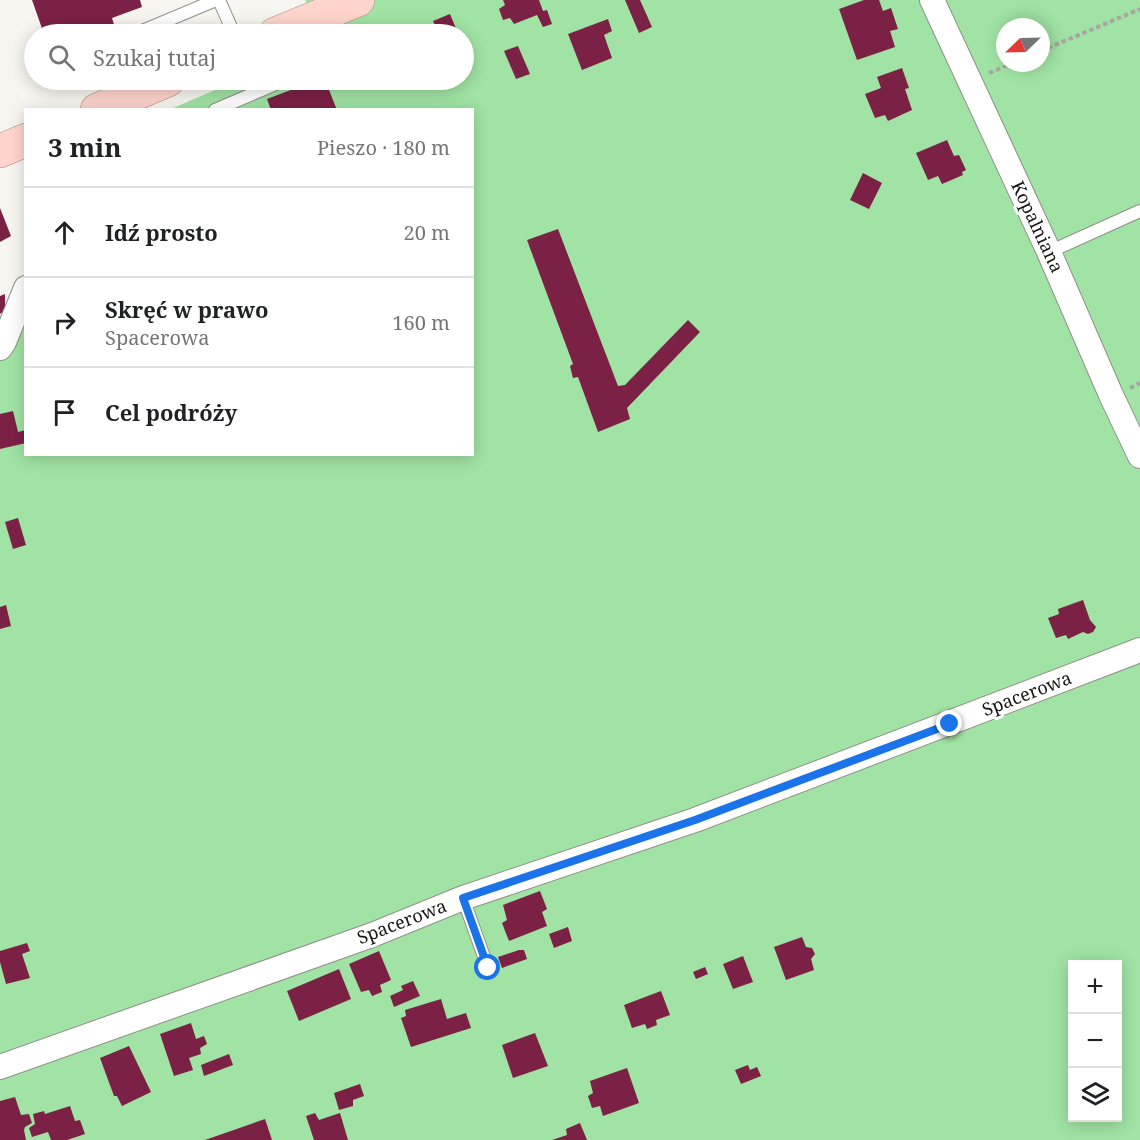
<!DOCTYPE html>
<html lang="pl">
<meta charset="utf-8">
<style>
:root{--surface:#fff;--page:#f6f6f6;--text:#202124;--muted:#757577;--line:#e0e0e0}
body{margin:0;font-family:"Noto Serif",serif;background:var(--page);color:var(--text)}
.controls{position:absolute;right:18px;bottom:18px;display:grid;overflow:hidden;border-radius:0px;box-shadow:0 3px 15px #0003}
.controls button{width:54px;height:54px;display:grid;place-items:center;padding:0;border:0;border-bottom:2px solid var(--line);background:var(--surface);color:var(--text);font:30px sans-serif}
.compass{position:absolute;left:996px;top:18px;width:54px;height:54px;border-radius:50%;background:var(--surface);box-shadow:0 3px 15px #0003;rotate:247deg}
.stop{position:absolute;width:18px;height:18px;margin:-14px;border:4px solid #1a73e8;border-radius:50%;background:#fff}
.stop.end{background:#1a73e8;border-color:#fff;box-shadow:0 2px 6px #0008}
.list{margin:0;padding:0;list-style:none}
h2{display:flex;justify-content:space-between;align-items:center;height:78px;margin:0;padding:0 24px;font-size:26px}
h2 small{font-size:20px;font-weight:400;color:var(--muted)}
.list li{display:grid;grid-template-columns:39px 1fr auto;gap:18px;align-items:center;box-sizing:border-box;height:90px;padding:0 24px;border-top:2px solid var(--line)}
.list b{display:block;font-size:22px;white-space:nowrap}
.list p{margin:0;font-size:20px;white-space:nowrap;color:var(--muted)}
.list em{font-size:20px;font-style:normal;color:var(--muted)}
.icon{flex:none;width:33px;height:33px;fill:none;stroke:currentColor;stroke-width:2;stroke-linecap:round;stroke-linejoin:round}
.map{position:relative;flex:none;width:1140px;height:1140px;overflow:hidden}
.search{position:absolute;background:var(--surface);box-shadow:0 3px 15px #0003;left:24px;top:24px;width:450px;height:66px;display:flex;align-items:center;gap:15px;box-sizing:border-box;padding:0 21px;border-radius:33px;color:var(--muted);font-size:22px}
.panel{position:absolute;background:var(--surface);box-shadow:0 3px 15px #0003;left:24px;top:108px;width:450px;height:348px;border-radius:0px}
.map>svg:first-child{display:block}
.green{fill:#a0e3a4;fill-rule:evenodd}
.building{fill:#7b2146}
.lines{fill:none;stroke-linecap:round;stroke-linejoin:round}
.service-casing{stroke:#91908a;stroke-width:14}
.minor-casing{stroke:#91908a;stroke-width:26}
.trunk-casing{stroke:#ad8b84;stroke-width:34}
.path{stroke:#a8a6a2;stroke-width:4;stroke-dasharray:4.5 3;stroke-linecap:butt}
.service{stroke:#fff;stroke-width:12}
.minor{stroke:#fff;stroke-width:24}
.trunk{stroke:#fed4cc;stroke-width:33}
.route{stroke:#1a73e8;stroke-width:8}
.labels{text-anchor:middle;stroke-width:6;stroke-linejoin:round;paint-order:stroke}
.street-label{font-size:18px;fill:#181715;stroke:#fff}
</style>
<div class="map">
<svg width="1140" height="1140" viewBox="0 0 1140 1140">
<rect width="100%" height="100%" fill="#f7f5ef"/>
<path class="green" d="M305,0H1140V1140H0V335L25,282L26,454H472V110L171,109L238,80H464V34H320ZM1005,27H1041V63H1005ZM1072,964H1118V1118H1072Z"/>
<g class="building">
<path d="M32,0H140L142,7L112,18L117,34H79L78,30L66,34H44Z"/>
<path d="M503,0H539L543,11L547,10L552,24L543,27L537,15L514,24L510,18L503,20L499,9L505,5Z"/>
<path d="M625,0H640L652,27L639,33Z"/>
<path d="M864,0H879L883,11L891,8L898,29L890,31L895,47L857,60L839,9Z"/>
<path d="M450,14L457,31L448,34H439L433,21Z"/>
<path d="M608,19L612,31L604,35L612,58L582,70L568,34Z"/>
<path d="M518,46L530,74L516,79L504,51Z"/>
<path d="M902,68L909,88L905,89L912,110L888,121L885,115L875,118L865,94L881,88L877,77Z"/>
<path d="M317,80H325L337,110H271L267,99Z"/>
<path d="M947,140L954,156L959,155L966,170L962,172L963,175L942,184L938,176L928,180L916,153Z"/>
<path d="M863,173L882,183L869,209L850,200Z"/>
<path d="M0,208L11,236L0,242Z"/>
<path d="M558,229L618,386L625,385L688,320L700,332L627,408L630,419L598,432L578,377L573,378L570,366L573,364L527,240Z"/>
<path d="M5,294V310L0,314V296Z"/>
<path d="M13,411L18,432L26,430V443L0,449V414Z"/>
<path d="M18,518L26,545L13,549L5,522Z"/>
<path d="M1083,600L1090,620L1096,627L1093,632L1088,634L1083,632L1068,639L1066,635L1056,638L1048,618L1059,614L1058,609Z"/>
<path d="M6,605L11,626L0,629V607Z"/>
<path d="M540,891L547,909L542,912L547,926L509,941L502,923L507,920L503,905Z"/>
<path d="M568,927L572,941L554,948L549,934Z"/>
<path d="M802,937L806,947L812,948L815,954L811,959L814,970L786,980L774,947Z"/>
<path d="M27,943L30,951L22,954L30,978L6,984L0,962V951Z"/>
<path d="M519,950H524L527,959L502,968L498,957Z"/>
<path d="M379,951L391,980L380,985L382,992L372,996L369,990L361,992L349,964Z"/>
<path d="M743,956L753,982L733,989L723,964Z"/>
<path d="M705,967L708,974L696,979L693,972Z"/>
<path d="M339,969L351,999L299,1021L287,991Z"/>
<path d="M413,981L420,996L394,1007L390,996L403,990L401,986Z"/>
<path d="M661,991L670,1015L656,1020L657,1025L647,1029L645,1024L632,1028L624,1005Z"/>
<path d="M441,999L447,1019L466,1013L471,1028L411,1047L401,1018L406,1016L405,1010Z"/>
<path d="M191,1023L196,1039L204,1036L207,1044L200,1048L201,1054L189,1058L193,1070L174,1076L160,1034Z"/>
<path d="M535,1033L548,1066L513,1078L502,1045Z"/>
<path d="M129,1046L151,1092L122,1106L117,1096H114L100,1058Z"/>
<path d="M229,1054L233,1065L204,1076L201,1065Z"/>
<path d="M748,1065L750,1070L757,1067L761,1076L741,1084L735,1070Z"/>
<path d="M627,1068L639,1103L603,1116L600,1106L592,1108L588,1096L593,1093L590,1081Z"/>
<path d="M360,1084L364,1096L353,1100V1106L339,1110L334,1093Z"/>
<path d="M15,1097L21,1115L29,1114L32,1123L25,1127L24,1130L26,1140H0V1101Z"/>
<path d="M70,1106L75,1121L80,1120L85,1134L67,1140H51L48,1132L32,1137L29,1128L35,1124L33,1114L44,1111L45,1114Z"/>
<path d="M315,1113L319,1120L340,1113L348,1140H314L306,1116Z"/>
<path d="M265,1119L272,1140H205Z"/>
<path d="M580,1123L587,1140H552L567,1135L566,1129Z"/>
</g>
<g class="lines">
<defs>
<g id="service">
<path d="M219,0L234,34"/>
<path d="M135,34L216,0"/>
<path d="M215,110L285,80"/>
<path d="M1049,252L1140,211"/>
<path d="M463,898L488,968"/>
</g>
<g id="minor">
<path d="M932,0L1049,252L1111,395L1140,456"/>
<path d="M0,348L4,342L26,288"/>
<path d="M0,1067L372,935L463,898L695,820L1140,650"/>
</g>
<g id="trunk">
<path d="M275,34L358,0"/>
<path d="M97,110L168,80"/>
<path d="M0,151L26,140"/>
</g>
</defs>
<use href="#service" class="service-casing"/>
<use href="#minor" class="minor-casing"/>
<use href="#trunk" class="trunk-casing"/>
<g class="path">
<path d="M1041,51L1140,9"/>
<path d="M989,73L1013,63"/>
<path d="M1130,388L1140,383"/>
</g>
<use href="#service" class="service"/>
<use href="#minor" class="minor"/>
<use href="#trunk" class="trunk"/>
</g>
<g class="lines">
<path class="route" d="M488,968L463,898L695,820L950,724"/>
</g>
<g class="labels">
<g class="street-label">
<text transform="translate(1037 227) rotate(65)" y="6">Kopalniana</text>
<text transform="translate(1027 694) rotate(-21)" y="6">Spacerowa</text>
<text transform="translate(402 922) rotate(-21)" y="6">Spacerowa</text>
</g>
</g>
</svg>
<div class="controls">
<button>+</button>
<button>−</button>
<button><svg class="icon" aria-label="layers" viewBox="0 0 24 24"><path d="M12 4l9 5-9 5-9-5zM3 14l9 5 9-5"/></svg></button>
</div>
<svg class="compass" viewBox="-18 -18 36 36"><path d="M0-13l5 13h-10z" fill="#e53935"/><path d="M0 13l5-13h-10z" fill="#757577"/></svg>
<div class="stop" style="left:488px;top:968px"></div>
<div class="stop end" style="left:950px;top:724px"></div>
<div class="search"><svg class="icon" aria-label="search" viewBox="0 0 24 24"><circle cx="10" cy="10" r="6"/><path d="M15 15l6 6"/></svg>Szukaj tutaj</div>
<section class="panel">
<h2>3 min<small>Pieszo · 180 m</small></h2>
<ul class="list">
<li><svg class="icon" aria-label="ahead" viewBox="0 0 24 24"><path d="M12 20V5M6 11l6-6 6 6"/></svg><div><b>Idź prosto</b></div><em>20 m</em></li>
<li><svg class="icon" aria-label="right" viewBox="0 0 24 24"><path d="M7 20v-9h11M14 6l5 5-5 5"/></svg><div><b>Skręć w prawo</b><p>Spacerowa</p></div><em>160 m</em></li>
<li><svg class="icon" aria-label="arrive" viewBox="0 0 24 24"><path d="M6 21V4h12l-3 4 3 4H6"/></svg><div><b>Cel podróży</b></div></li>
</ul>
</section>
</div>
